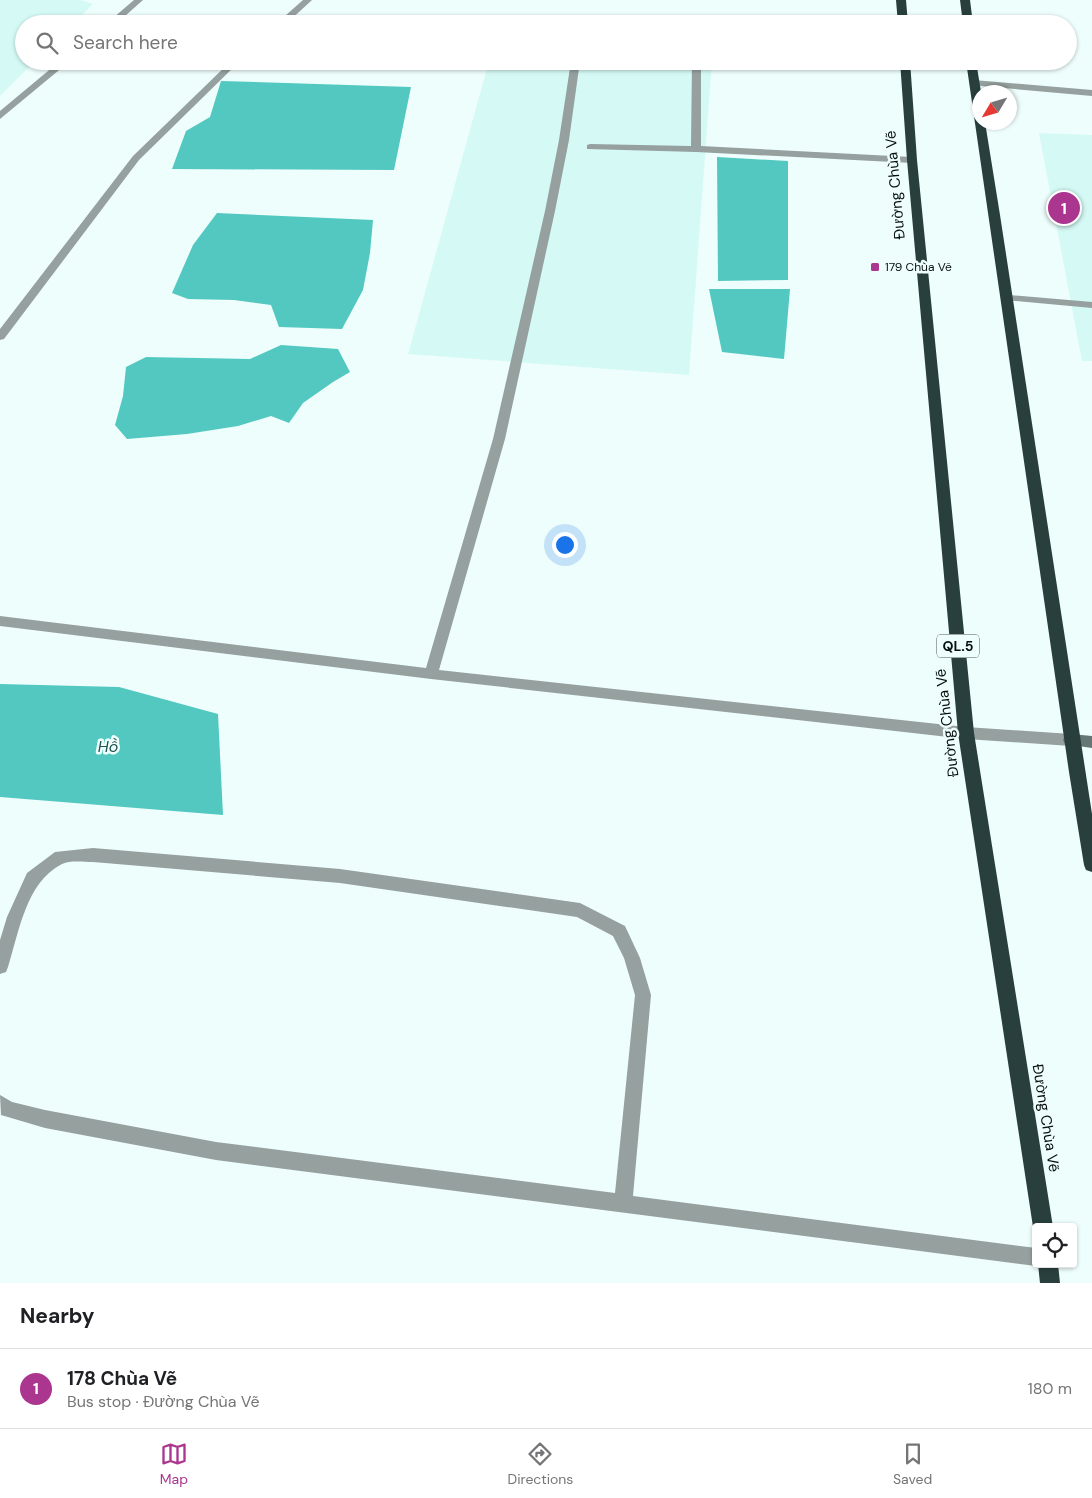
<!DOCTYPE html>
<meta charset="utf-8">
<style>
:root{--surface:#fff;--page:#f6f6f6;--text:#202124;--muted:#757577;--line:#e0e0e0;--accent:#aa368f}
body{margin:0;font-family:"DM Sans",sans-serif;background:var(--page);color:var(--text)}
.controls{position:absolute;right:15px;bottom:15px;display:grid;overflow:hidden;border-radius:5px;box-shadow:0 1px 4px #0004}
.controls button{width:45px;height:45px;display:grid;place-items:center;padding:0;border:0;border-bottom:1px solid var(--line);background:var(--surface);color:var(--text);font:25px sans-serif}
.compass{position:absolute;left:972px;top:85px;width:45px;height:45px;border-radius:50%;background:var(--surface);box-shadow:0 1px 4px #0004;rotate:232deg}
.you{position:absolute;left:564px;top:544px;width:18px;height:18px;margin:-12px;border:4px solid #fff;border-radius:50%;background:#1a73e8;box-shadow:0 0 0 8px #1a73e833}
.badge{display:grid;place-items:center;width:32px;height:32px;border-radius:50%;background:var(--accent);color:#fff;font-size:16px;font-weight:700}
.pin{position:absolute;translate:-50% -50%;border:2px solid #fff;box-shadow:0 1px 5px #0006}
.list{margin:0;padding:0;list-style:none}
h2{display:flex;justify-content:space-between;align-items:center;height:65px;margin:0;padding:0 20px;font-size:21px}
h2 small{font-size:16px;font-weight:400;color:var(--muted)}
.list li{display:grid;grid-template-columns:32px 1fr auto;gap:15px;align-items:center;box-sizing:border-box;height:80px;padding:0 20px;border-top:1px solid var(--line)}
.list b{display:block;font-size:19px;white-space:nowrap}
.list p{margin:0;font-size:16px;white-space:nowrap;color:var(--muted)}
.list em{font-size:16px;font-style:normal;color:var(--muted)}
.icon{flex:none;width:28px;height:28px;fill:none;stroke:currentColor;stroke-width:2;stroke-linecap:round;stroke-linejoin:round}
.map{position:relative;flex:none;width:1092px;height:1283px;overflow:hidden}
.search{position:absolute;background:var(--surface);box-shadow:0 1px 4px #0004;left:15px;right:15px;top:15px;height:55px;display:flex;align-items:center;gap:12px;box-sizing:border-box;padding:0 18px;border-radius:28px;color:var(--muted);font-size:19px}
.sheet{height:145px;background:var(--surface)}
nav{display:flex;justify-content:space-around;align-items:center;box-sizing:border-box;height:70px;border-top:1px solid var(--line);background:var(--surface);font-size:14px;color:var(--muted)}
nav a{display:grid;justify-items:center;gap:2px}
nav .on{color:var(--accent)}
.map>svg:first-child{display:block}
.built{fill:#d5faf6}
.water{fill:#53c8c0}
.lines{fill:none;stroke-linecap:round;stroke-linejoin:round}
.lane{fill:#95a09f;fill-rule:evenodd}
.secondary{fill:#667674;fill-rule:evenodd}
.highway{fill:#293f3d;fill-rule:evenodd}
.poi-dot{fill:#aa368f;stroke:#eefefc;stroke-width:2}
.labels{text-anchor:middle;stroke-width:5;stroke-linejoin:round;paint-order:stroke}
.far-poi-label{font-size:12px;fill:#07100f;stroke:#eefefc;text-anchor:start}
.shield{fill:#eefefc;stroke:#4c5756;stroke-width:1}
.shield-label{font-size:14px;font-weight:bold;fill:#07100f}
.street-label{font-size:15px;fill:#07100f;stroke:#eefefc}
.water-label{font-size:16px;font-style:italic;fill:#1f514e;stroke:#eefefc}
</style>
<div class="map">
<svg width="1092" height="1283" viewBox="0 0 1092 1283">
<rect width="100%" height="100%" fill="#eefefc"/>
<g class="built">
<path d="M0,0H81L93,4L73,24H24V61H35L0,96Z"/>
<path d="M489,61H712L689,375L408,354Z"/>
<path d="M1039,133L1092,135V361H1082Z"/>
</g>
<g class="water">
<path d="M221,81L411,87L394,170L172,169L186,131L210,117Z"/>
<path d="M717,157L788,161V280L718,281Z"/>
<path d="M217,213L373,220L370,253L363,290L342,329L279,327L271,305L234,300L188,299L172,293L193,245Z"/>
<path d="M709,289H790L784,359L722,352Z"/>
<path d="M281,345L338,349L350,372L333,382L303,403L289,423L271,416L238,426L187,434L127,439L115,425L123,396L126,367L146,357L250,359Z"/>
<path d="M0,684L119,687L218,714L223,815L0,797Z"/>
</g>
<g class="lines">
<g class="lane">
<path d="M134,0H143L116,24H106Z"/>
<path d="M303,0H312L286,24H276Z"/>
<path d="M60,61H70L0,119V111Z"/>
<path d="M231,61H240L139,160L4,339L0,340V329L133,156Z"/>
<path d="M571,61H580L569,140L555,211L505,439L439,670L966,727L1071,734L1076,736L1078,740L1076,744L1071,746L966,739L431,679L0,626V616L426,668L493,439L545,211L559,140Z"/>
<path d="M692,61H701V146L912,157L917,160L912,163L696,152L587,149V145L590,144L691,146Z"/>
<path d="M973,80L1092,90V96L970,85V81Z"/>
<path d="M1009,295L1092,302V308L1005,300L1004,298Z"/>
<path d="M93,848L340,869L580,903L625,926L640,958L651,995L633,1196L1036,1248V1264H1041L1036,1266L216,1160L45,1128L1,1115L0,1095L12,1102L45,1110L216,1142L615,1193L635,995L624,958L613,936L577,917L340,883L93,862C84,862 70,860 62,864C26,882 19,932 8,967L6,972L0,974V940L7,917L27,873L55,852Z"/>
</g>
<path class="secondary" d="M1071,734L1092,736V748L1065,744L1063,740L1065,736Z"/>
<g class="highway">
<path d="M896,0H906L908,24H898Z"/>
<path d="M960,0H970L973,24H963Z"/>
<path d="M900,61H910L917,160L974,733L1053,1227H1036V1234L1033,1227L958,733L907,160Z"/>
<path d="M966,61H976L981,92L980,122H985L1000,215L1092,814V872L1086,870L1084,865L1069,772Z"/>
<path d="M1038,1264H1058L1060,1283H1040Z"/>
</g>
</g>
<rect class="poi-dot" x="870" y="262" width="10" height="10" rx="2.5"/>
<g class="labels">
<g class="far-poi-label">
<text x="885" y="271">179 Chùa Vẽ</text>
</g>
<rect class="shield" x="937" y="634.5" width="42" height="23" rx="4"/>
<g class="shield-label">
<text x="958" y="651">QL.5</text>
</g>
<g class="street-label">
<text transform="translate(895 185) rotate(-95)" y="5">Đường Chùa Vẽ</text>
<text transform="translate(947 723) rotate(-97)" y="5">Đường Chùa Vẽ</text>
<text transform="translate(1046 1118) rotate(81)" y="5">Đường Chùa Vẽ</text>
</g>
<g class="water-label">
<text x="108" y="752">Hồ</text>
</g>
</g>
</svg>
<div class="controls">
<button><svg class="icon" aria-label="locate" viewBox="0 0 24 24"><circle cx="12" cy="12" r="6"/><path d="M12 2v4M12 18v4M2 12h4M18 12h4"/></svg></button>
</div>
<svg class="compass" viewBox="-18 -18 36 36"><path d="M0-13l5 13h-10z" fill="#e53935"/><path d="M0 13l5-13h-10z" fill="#757577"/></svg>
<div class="you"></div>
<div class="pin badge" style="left:1064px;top:208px">1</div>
<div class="search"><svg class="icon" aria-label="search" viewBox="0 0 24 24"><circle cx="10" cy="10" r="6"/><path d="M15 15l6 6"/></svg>Search here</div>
</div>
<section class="sheet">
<h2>Nearby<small></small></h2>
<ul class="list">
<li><span class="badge">1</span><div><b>178 Chùa Vẽ</b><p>Bus stop · Đường Chùa Vẽ</p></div><em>180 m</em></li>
</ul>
</section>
<nav>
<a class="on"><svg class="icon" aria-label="map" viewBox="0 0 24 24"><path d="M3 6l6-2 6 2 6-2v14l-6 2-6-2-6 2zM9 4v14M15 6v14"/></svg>Map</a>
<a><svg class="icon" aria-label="directions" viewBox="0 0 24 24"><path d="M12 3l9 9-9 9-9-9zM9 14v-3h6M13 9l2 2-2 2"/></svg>Directions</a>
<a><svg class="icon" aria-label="saved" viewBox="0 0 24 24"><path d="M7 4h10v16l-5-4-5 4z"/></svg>Saved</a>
</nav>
